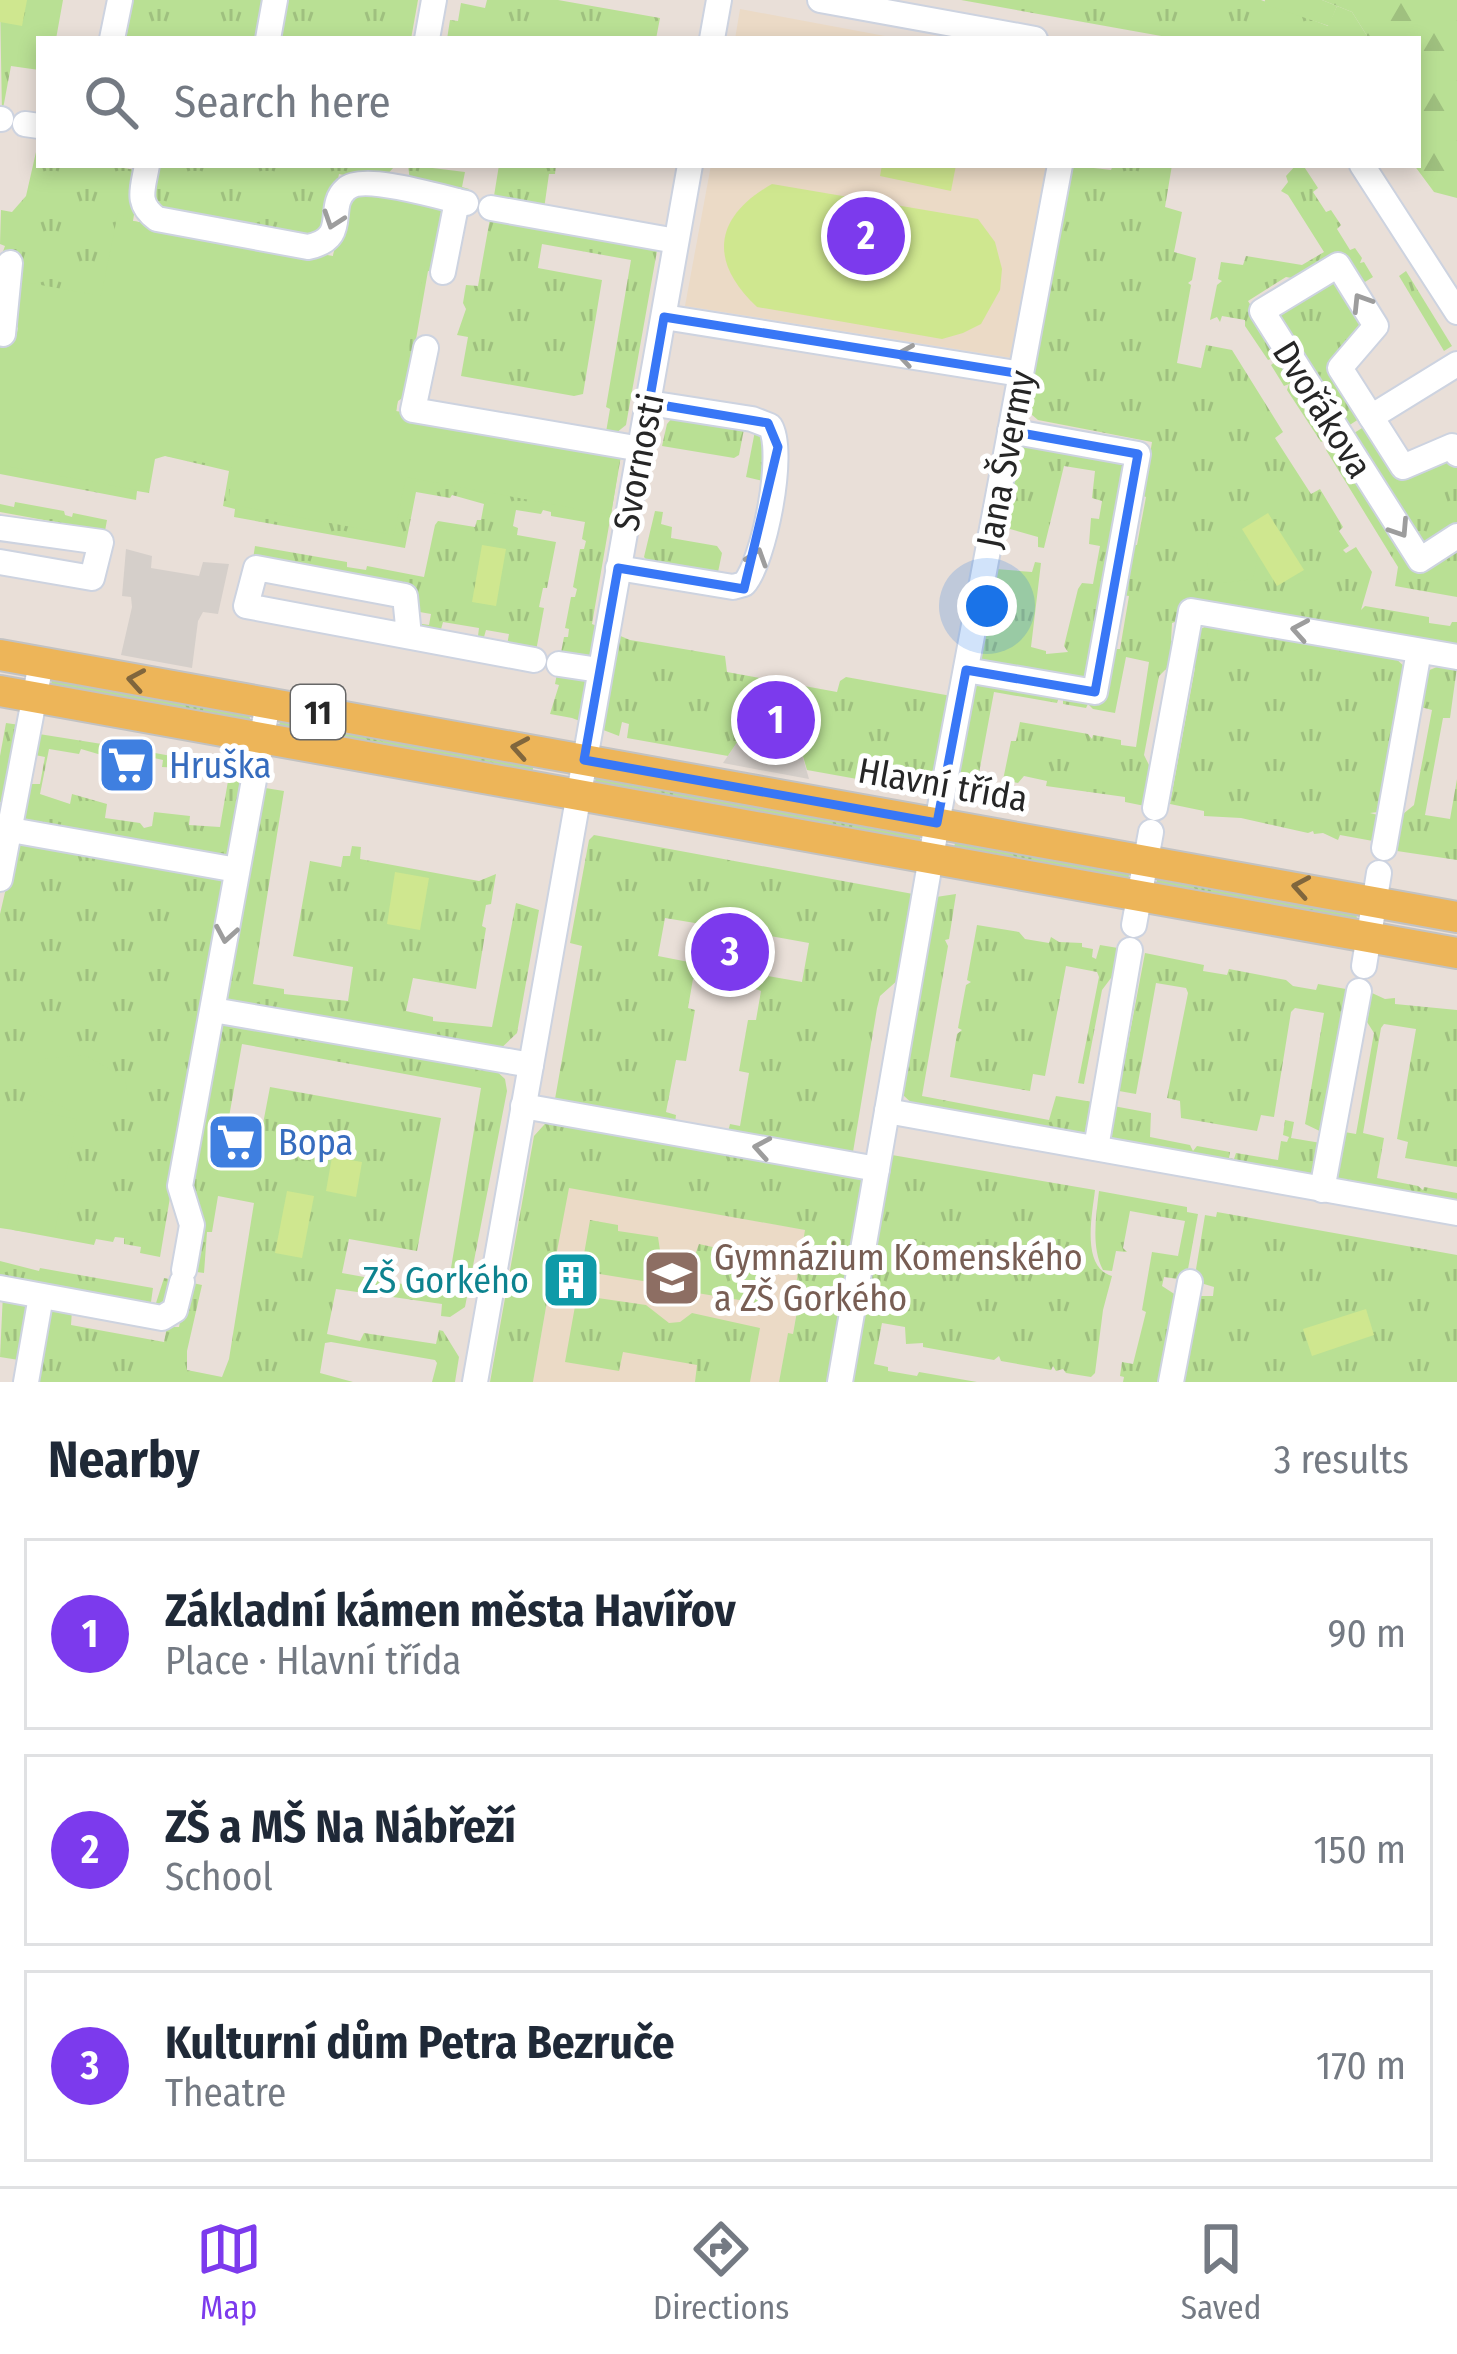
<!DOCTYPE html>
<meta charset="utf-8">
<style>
:root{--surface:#fff;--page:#f2f2f3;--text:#1f2937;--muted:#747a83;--line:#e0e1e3;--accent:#7c3aed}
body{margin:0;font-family:"Fira Sans Condensed",sans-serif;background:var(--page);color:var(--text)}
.you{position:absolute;left:987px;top:606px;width:42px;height:42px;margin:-30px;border:9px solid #fff;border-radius:50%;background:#1a73e8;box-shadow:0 0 0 18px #1a73e833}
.badge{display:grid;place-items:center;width:78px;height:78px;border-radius:50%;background:var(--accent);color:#fff;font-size:39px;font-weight:700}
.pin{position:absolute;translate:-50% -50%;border:6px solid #fff;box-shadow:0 3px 12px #0006}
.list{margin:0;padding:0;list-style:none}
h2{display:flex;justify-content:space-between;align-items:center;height:156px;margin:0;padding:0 48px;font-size:51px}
h2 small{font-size:39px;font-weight:400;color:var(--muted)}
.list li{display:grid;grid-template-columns:78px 1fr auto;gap:36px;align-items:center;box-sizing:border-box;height:192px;margin:0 24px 24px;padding:0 24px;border:3px solid var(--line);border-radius:0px}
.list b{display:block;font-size:45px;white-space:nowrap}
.list p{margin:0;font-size:39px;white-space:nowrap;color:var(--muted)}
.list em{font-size:39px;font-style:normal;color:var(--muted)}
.icon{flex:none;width:66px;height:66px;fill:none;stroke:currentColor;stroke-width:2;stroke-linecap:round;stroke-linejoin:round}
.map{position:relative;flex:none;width:1457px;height:1382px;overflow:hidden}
.search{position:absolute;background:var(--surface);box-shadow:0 6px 18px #0003;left:36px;right:36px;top:36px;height:132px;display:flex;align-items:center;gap:30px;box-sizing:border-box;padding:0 42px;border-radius:0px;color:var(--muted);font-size:45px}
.sheet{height:804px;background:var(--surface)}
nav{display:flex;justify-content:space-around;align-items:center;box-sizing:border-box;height:168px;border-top:3px solid var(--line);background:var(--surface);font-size:33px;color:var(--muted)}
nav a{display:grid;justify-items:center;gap:6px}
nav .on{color:var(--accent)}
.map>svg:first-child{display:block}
.education{fill:#ebdac6}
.grass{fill:url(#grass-tufts);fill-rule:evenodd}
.forest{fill:url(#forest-firs)}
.park{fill:#b9e094}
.pitch{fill:#cfe78f}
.plaza{fill:#d5cfca}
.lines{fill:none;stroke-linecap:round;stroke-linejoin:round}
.minor-casing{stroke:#cdd3e0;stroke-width:28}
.major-casing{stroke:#c2c2c2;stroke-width:34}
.minor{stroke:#fff;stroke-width:24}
.major{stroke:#edb559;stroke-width:30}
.oneway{stroke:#9d9d9d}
.oneway2{stroke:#80663d}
.marked{fill:none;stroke:#3877f6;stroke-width:9;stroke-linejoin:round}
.labels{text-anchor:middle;stroke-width:10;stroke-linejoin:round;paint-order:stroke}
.shield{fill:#fff;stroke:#676767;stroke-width:3}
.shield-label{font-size:33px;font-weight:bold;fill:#262626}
.street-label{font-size:36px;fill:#262626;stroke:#fff}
.shop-label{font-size:36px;fill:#366cbe;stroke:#fff;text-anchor:start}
.education-label{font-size:36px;fill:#785e54;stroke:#fff;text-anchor:start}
.culture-label{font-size:36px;fill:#0d838f;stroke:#fff;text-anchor:end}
</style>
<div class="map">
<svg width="1457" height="1382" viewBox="0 0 1457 1382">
<defs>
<pattern id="grass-tufts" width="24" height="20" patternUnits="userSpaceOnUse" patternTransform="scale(3)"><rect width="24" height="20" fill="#b9e094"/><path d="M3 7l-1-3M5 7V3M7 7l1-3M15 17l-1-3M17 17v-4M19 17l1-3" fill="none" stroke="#9fc07f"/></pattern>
<pattern id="forest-firs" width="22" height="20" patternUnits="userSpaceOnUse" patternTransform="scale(3)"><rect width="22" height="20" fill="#b9e094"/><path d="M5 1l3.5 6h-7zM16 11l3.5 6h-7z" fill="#9fc07f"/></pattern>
</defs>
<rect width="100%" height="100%" fill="#e9dfd8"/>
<g class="education">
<path d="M740,9L901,39H735Z"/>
<path d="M711,165H1048L1012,358L685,306Z"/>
<path d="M568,1187L806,1230L792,1308L797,1310L793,1334H788L779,1382H533L549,1290L544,1289L549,1266H554Z"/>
</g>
<g class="grass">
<path d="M0,0H63L56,39H39V70L11,66L2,114Z"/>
<path d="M133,0H418L411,39H126Z"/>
<path d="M487,0H558L660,18L656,39L457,36L447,39L450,20L458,21L461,3L485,8Z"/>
<path d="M961,0H1261L1328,26L1337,6L1352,12L1369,39H1178Z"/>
<path d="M36,152L39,153V165H107L141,171L133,221L333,257L344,203L442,273L428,271L415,345L421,347L400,374L396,414L621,456L592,624L630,640L725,656L727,672L837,692L840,681L846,677L957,697L960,684L975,686L992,680L1104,701L1106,649H1120L1129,596L1116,594L1125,544L1137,545L1146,497L1134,493L1143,456L1150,454L1152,442L1038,420L1025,409L1068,165L1111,170L1113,165H1172L1165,207L1182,212L1174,252L1196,258L1192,280L1188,283L1191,285L1177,363L1201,368L1206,345L1232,350L1283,432L1275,438L1311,494L1320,489L1343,527L1339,531L1349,546L1343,550L1346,553L1356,547L1372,572L1361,610L1365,606L1429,617V623L1450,626L1452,622H1457V645L1450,655L1445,643L1434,641L1416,650L1411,637L1247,619L1242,606L1224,605V615L1219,602L1201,601L1186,618L1172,623L1171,641L1182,638L1177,667H1168L1159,676L1144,755L1151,769L1145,806L1125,802V797L1046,786L1047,781L1024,776L1018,783L1003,780L1011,741H1016L1020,722L1088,734L1092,739L1093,735L1121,740V745L1136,747L1149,662L1126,657L1115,713L1093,709L1088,704L1086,708L1063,704V700L1058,699L1057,703L994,692L974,800L807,770L792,719L759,711L728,756L627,738L629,724L622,722L619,736L572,718L550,714L559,685L555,684L564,637H568L569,629L565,628L571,597H575L577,589L573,587L580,549H584L586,541L582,539L585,522L551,516V512L543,510L541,514L516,510L513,526L518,528L517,535L556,542L547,588H543L539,607L544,608L536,651L507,645L509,634L486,630L484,637L478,636L479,628L443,622L440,633L420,628L416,623L429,625L431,614L414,611L417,589L253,559L255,546L347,562V567L366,570L367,566L424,577L435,525L438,521L475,527L477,520H481L484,504L452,495L450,498L416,492L405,548L234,517L235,509L223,506L229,471L165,456L155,459L149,493L137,491L136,500L0,474V340L16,342L19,330L1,257L5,246L0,244L1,210L12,212L26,196Z"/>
<path d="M153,165H395C382,187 359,178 339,174L329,227L319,239L154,211Z"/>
<path d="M408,165L465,172L462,187L469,189L468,197L410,181Z"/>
<path d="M499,165H556L555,174H549L544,209L493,202Z"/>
<path d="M1296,165H1303L1318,188L1313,192L1326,212L1331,210L1341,225L1337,229L1350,250L1355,248L1362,258L1360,263L1364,262L1373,277L1360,285L1341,257L1304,280L1286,277L1248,301L1416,567L1457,543V597L1395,586L1398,567L1326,450L1330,446L1326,439L1321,442L1287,390L1289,384L1284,386L1271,365L1275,362L1273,358L1268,360L1245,326V320L1222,316L1220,322L1217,317L1210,320L1217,285L1222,281L1218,279L1221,262L1243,265L1246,256L1302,265L1324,252L1288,195L1281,191L1288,182L1286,176Z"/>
<path d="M491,213L554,231L657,251L626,425L616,433L606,432L610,409L606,407L631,260L542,244L538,268L602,280L583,394L574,396L461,376L468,337L457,335L466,309L463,303L466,285L478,286Z"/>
<path d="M1406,271L1452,346L1444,351L1399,276Z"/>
<path d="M1329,282L1338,284L1366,319L1332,366L1362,417L1342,430L1278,322L1279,315Z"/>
<path d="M673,417L744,429L739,455L734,458L662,446L667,424Z"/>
<path d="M1367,425L1401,474L1439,460L1457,465V530L1434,544H1419L1346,438Z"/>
<path d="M755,431L765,439L763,481L746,477Z"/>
<path d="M1020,438L1117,449L1124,469L1091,674L1080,684L985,667L980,660L996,569L1032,572L1035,562L1041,563L1031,647L1046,651V654L1068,652L1064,646L1078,589L1082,583L1093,584L1100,546L1089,544L1091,518L1099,519L1102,501L1092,498L1095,471L1064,466L1044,548L1038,547V537L1003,527Z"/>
<path d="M15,502L64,511L65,515L72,517L73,513L107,520L105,531L0,512V504L14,507Z"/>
<path d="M655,511L663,512L661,524L672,527L671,538L717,546L722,553L717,577L650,564L644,557Z"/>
<path d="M1210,624L1394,657L1407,669L1378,812L1370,813L1378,815L1373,841L1340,835L1338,840L1323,833L1314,834L1313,831L1308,833L1241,818L1204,816V811L1170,804L1195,668L1187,666L1199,630Z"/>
<path d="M1442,665L1457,667L1450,718H1443L1425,815L1450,819L1457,779V860L1397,851L1403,814L1414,805L1432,710L1417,706L1427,671Z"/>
<path d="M51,677L249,713L250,719L247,723L49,686Z"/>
<path d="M280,720L534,761L532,776L279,727Z"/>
<path d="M6,723L20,725L6,803L0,802V756Z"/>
<path d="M39,734L127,748L126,753L117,752L115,759L81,749L79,754L49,749L40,794L70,804L72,794L107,804L105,818L140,823L144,828L152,826L154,812L190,816L189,825L220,827L228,781L182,768L162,767L163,760L154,758L155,753L242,769L160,1257L140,1253L141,1247L124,1244V1238L115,1237L113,1242L96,1239L94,1245L13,1230L0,1221V914L30,784H40L45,757L35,755Z"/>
<path d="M593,774L922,835L918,843L592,786Z"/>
<path d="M259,787L284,791L253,984L284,989V994L348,1001L353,967L293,956L310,861L341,867L343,856H350L352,846L361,847L360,859L479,881L496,874L491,904L486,905L482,926L486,928L476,989L413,978L406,1011L433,1017V1021L492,1027L516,903L539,910L517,1033L496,1053L231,1004L226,997Z"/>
<path d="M594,835L913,894L899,979L880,996L877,1008L850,1170L864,1179L831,1382H779L788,1333L793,1334L797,1311L792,1309L805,1230L569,1188L554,1267H549L544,1288L549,1290L533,1382H490L534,1136L552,1116L582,946L570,943L589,840ZM728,913L752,917L749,932L809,943L802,982L756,974L753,988L761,991L756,1020H748L739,1071L749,1073L740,1126L730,1124L728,1132L675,1123L676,1115L666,1112L676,1060L686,1061L695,1010L688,1008L693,979H701L704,965L658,956L665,918L725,928Z"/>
<path d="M956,841L1131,872L1127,882L953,849Z"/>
<path d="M1158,875L1356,910L1357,920L1156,884Z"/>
<path d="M956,894L949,939L945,940L948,946L922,1096L1049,1120L1056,1096L1099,1103L1093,1127L1085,1135L915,1106L903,1095L936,897Z"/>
<path d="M977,925L1019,932L1025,939L1049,943L1051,937L1059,942L1082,943V947L1093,949L1092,957L1096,959L1100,945L1118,948L1114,974L1102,990L1084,1084L1078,1083L1099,977L1097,972L1066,966L1045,1076L1033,1074L1030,1091L950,1077L957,1034L962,1030L958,1028L966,985L971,982L967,980Z"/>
<path d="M1145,953L1204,965L1203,971L1227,975L1229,969L1286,980L1293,986L1316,990L1318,984L1346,989L1322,1127L1326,1134L1305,1124L1324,1013L1295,1008L1291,1012L1274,1117L1261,1115L1257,1131L1181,1118L1180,1101L1167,1098L1188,993L1186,988L1156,983L1136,1094L1119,1091Z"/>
<path d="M1372,993L1385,999L1395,998V1004L1457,1010V1167L1405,1158L1408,1142L1397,1139L1416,1029L1384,1024L1381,1028L1363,1133L1384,1138L1377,1178L1418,1186L1423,1190L1424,1187L1457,1193V1208L1339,1183L1334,1175L1339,1131L1356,1134L1374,1033L1367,1022Z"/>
<path d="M222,1021L493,1068L505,1079L507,1091L465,1307L450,1317L441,1316L442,1304L336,1289L327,1334L360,1341L364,1333L436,1344L439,1330L443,1331L459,1357L455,1382H432L437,1363L435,1360L331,1342L325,1343L320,1373L353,1382H35L49,1310L58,1306L72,1310L71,1325L164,1342L167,1327H179L188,1282L202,1285L187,1351V1370L222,1377L229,1359L254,1203L218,1196L212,1232H207L204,1273L190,1271L189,1187L217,1029ZM242,1044L481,1088L447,1292L342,1273L349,1239L417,1251L441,1118L270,1087L258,1150L224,1145Z"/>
<path d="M1108,1105L1151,1113L1150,1137L1190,1145L1193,1151L1197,1146L1230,1152L1229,1158L1234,1159L1236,1153L1278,1160L1281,1141L1287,1142L1289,1137L1283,1135L1285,1120L1294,1122L1291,1138L1327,1144L1315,1176L1113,1142L1108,1137Z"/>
<path d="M892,1155L1095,1190C1092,1216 1081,1267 1112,1276L1103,1310L1095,1373L1091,1377L1066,1373L1063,1369L1056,1371L1053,1366L1051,1370L1001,1361L999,1356L994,1360L923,1347V1343L906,1344L905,1327L882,1323L874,1364L888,1367V1371L917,1376L919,1372L977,1382H854L852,1372Z"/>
<path d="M1099,1191L1187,1207V1212L1198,1214L1186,1280L1164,1277L1162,1286L1179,1297L1166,1382H1123L1124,1377L1120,1376L1122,1362L1133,1364L1146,1312L1142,1310L1152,1252L1178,1256L1185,1221L1130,1211L1123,1248L1127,1252L1116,1251L1112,1271L1103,1270C1091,1247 1096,1217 1099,1191Z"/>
<path d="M1217,1212L1457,1255V1382H1176L1199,1296H1213L1214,1287L1194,1281L1205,1215L1216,1217Z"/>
<path d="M590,1220L618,1225V1231L658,1237L663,1271L649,1282L581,1271Z"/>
<path d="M699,1244L744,1254L746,1247L774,1253L764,1304L697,1293L687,1277Z"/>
<path d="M0,1261L39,1271L40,1268L153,1288L151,1302L156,1303L164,1278L178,1281L167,1309L0,1280Z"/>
<path d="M3,1293L30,1300L25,1361L0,1357Z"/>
<path d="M577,1295L646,1305L669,1323L680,1322L692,1313L760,1328L750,1382H695L697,1365L623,1352L619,1371L565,1362Z"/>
</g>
<path class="forest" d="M1322,0H1457V198L1434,192L1414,165H1418V39H1369L1352,12Z"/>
<g class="park">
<path d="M1265,0H1322L1337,6L1329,26L1264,4Z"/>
<path d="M357,191L451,205L440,267L425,265L408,351L419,353L407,395L398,401L396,411L621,452L611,515L406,477L394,535L228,504L233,468L155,454L147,492L0,465V339L15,341L18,328L12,319L19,281L101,296L118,213L133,221L333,256L344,202Z"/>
<path d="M1228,535L1250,543L1258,556L1253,579L1225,583L1211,581L1207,563L1219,554L1218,544Z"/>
<path d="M85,1055L125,1078L128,1098L110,1113H74L34,1092L28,1078L41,1059Z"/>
<path d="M0,1105L77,1119L54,1236L0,1228Z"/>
</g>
<g class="pitch">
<path d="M0,0H27L22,26L0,22Z"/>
<path d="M882,165H956L951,191L880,176Z"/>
<path d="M772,184L978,219L995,242L1002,269L1000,290L981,324L963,333L942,339L757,307C708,261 714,217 772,184Z"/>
<path d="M1268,513L1304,570L1277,586L1242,529Z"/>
<path d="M482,545L506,549L496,606L472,602Z"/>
<path d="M395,872L429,878L420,930L387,924Z"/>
<path d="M332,1157L362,1162L356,1197L326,1191Z"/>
<path d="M287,1191L314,1196L302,1258L275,1253Z"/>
<path d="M1366,1309L1374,1335L1312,1356L1303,1329Z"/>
</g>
<g class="plaza">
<path d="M126,549L152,556L151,568L199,576L203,562L229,564L218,614L203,612L198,621L192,668L121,655L132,607L131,597L122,596Z"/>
<path d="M758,711L792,719L809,779L723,763Z"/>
</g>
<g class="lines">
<defs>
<g id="minor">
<path d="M820,0L1035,39"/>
<path d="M112,39L120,0"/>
<path d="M268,39L275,0"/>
<path d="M427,39L434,0"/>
<path d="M712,39L719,0"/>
<path d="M0,119H1"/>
<path d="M25,124L39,126"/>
<path d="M147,165C143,189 135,203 157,219L308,247C351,238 325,207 346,189C363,173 443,198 466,203"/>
<path d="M1362,165L1457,312"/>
<path d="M491,208L676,241"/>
<path d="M443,272L457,201"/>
<path d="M664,317L1021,374"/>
<path d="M0,333L3,334L10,263"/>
<path d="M426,348L413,410L641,449"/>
<path d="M1371,417L1457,364"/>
<path d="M1457,454L1452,446L1403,467L1340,368L1376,326L1338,265L1262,311L1420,560L1457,536"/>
<path d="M0,528L101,542L92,578L0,562"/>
<path d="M618,568L733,587L744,584C764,562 786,451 770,426L752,419L649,403"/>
<path d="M409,636L405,596L256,568L246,606L534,660"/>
<path d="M559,664L599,670"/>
<path d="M966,670L1095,692L1138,454L1010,431"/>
<path d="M1155,808L1191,611L1457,657"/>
<path d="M11,830L237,870"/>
<path d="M1384,848L1419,651"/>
<path d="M0,879L41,663"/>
<path d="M1134,925L1151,832"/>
<path d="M1364,966L1379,873"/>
<path d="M213,1010L531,1065"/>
<path d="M523,1106L877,1169"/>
<path d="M887,1111L1457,1213"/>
<path d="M1096,1148L1130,950"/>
<path d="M1322,1190L1359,991"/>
<path d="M184,1270L192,1225L180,1186L268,703"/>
<path d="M0,1288L162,1318L175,1310L182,1282"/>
<path d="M26,1382L41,1296"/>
<path d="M475,1382L690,165"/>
<path d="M840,1382L937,823L1060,165"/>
<path d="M1171,1382L1190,1282"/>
</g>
<g id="major">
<path d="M0,655L1457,917"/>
<path d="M0,691L1457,953"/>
</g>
</defs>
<use href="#minor" class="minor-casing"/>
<use href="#major" class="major-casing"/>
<use href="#minor" class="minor"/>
<use href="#major" class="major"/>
</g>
<defs><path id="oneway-chevron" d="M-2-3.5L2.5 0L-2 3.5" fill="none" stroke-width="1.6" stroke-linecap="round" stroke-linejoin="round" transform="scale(3)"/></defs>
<g class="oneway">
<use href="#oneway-chevron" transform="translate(333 220) rotate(109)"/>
<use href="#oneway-chevron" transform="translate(1361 302) rotate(-122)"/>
<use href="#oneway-chevron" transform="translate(905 355) rotate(-171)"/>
<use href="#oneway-chevron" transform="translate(1400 529) rotate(57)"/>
<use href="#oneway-chevron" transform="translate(757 557) rotate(-72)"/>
<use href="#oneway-chevron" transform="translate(1300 630) rotate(-170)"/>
<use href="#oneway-chevron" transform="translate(226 934) rotate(100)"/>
<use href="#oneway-chevron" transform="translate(762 1148) rotate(-170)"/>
</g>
<g class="oneway2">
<use href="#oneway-chevron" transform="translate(136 680) rotate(-170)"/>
<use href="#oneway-chevron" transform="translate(520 748) rotate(-170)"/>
<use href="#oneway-chevron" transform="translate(1301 887) rotate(-170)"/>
</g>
<path class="marked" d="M664,317L1021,374L1010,431L1138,454L1095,692L966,670L937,823L584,760L618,568L744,589L778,447L768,423L649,403Z"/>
<defs>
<symbol id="supermarket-square" viewBox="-11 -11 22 22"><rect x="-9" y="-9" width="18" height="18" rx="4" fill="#3f7fe0" stroke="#fff"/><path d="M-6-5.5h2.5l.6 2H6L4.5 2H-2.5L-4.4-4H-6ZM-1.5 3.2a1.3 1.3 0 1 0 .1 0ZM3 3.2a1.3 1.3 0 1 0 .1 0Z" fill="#fff"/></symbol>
<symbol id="school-square" viewBox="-11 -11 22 22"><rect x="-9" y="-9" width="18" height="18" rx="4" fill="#8d6e63" stroke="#fff"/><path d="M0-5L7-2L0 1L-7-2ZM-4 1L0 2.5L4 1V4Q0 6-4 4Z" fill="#fff"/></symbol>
<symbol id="building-square" viewBox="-11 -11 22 22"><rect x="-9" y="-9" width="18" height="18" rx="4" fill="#0f9aa8" stroke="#fff"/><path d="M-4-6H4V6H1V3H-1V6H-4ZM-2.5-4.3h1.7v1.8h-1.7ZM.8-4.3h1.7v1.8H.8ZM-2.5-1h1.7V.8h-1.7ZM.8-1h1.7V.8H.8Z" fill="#fff"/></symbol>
</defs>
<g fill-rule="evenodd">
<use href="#supermarket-square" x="94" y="732" width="66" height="66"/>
<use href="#supermarket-square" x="203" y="1109" width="66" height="66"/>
<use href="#school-square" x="639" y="1245" width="66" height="66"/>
<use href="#building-square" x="538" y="1247" width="66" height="66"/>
</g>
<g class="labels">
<rect class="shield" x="291" y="685" width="54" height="54" rx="9"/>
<g class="shield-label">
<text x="318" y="724">11</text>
</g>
<g class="street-label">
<text transform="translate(1323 409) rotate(58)" y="13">Dvořákova</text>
<text transform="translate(1005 459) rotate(-79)" y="13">Jana Švermy</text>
<text transform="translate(638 462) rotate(-79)" y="13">Svornosti</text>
<text transform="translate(943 784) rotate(10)" y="13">Hlavní třída</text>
</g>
<g class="shop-label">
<text x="169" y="778">Hruška</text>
<text x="278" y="1155">Bopa</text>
</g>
<g class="education-label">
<text x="714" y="1270">Gymnázium Komenského<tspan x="714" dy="41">a ZŠ Gorkého</tspan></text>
</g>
<g class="culture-label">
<text x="529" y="1293">ZŠ Gorkého</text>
</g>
</g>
</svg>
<div class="you"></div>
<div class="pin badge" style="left:776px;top:720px">1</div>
<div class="pin badge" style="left:866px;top:236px">2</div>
<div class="pin badge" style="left:730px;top:952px">3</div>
<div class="search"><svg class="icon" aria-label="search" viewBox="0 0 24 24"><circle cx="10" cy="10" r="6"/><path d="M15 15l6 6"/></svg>Search here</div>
</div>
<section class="sheet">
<h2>Nearby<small>3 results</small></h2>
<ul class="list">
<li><span class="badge">1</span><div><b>Základní kámen města Havířov</b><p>Place · Hlavní třída</p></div><em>90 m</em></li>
<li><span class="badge">2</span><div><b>ZŠ a MŠ Na Nábřeží</b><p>School</p></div><em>150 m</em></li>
<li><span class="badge">3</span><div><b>Kulturní dům Petra Bezruče</b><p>Theatre</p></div><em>170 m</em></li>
</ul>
</section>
<nav>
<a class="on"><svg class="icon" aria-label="map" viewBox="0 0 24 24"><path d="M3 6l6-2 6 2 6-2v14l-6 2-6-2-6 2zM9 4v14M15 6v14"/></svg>Map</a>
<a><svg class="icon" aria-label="directions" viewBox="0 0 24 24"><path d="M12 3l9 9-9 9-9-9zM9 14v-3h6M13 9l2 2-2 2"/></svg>Directions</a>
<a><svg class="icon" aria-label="saved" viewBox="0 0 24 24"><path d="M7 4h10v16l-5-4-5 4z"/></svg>Saved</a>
</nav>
